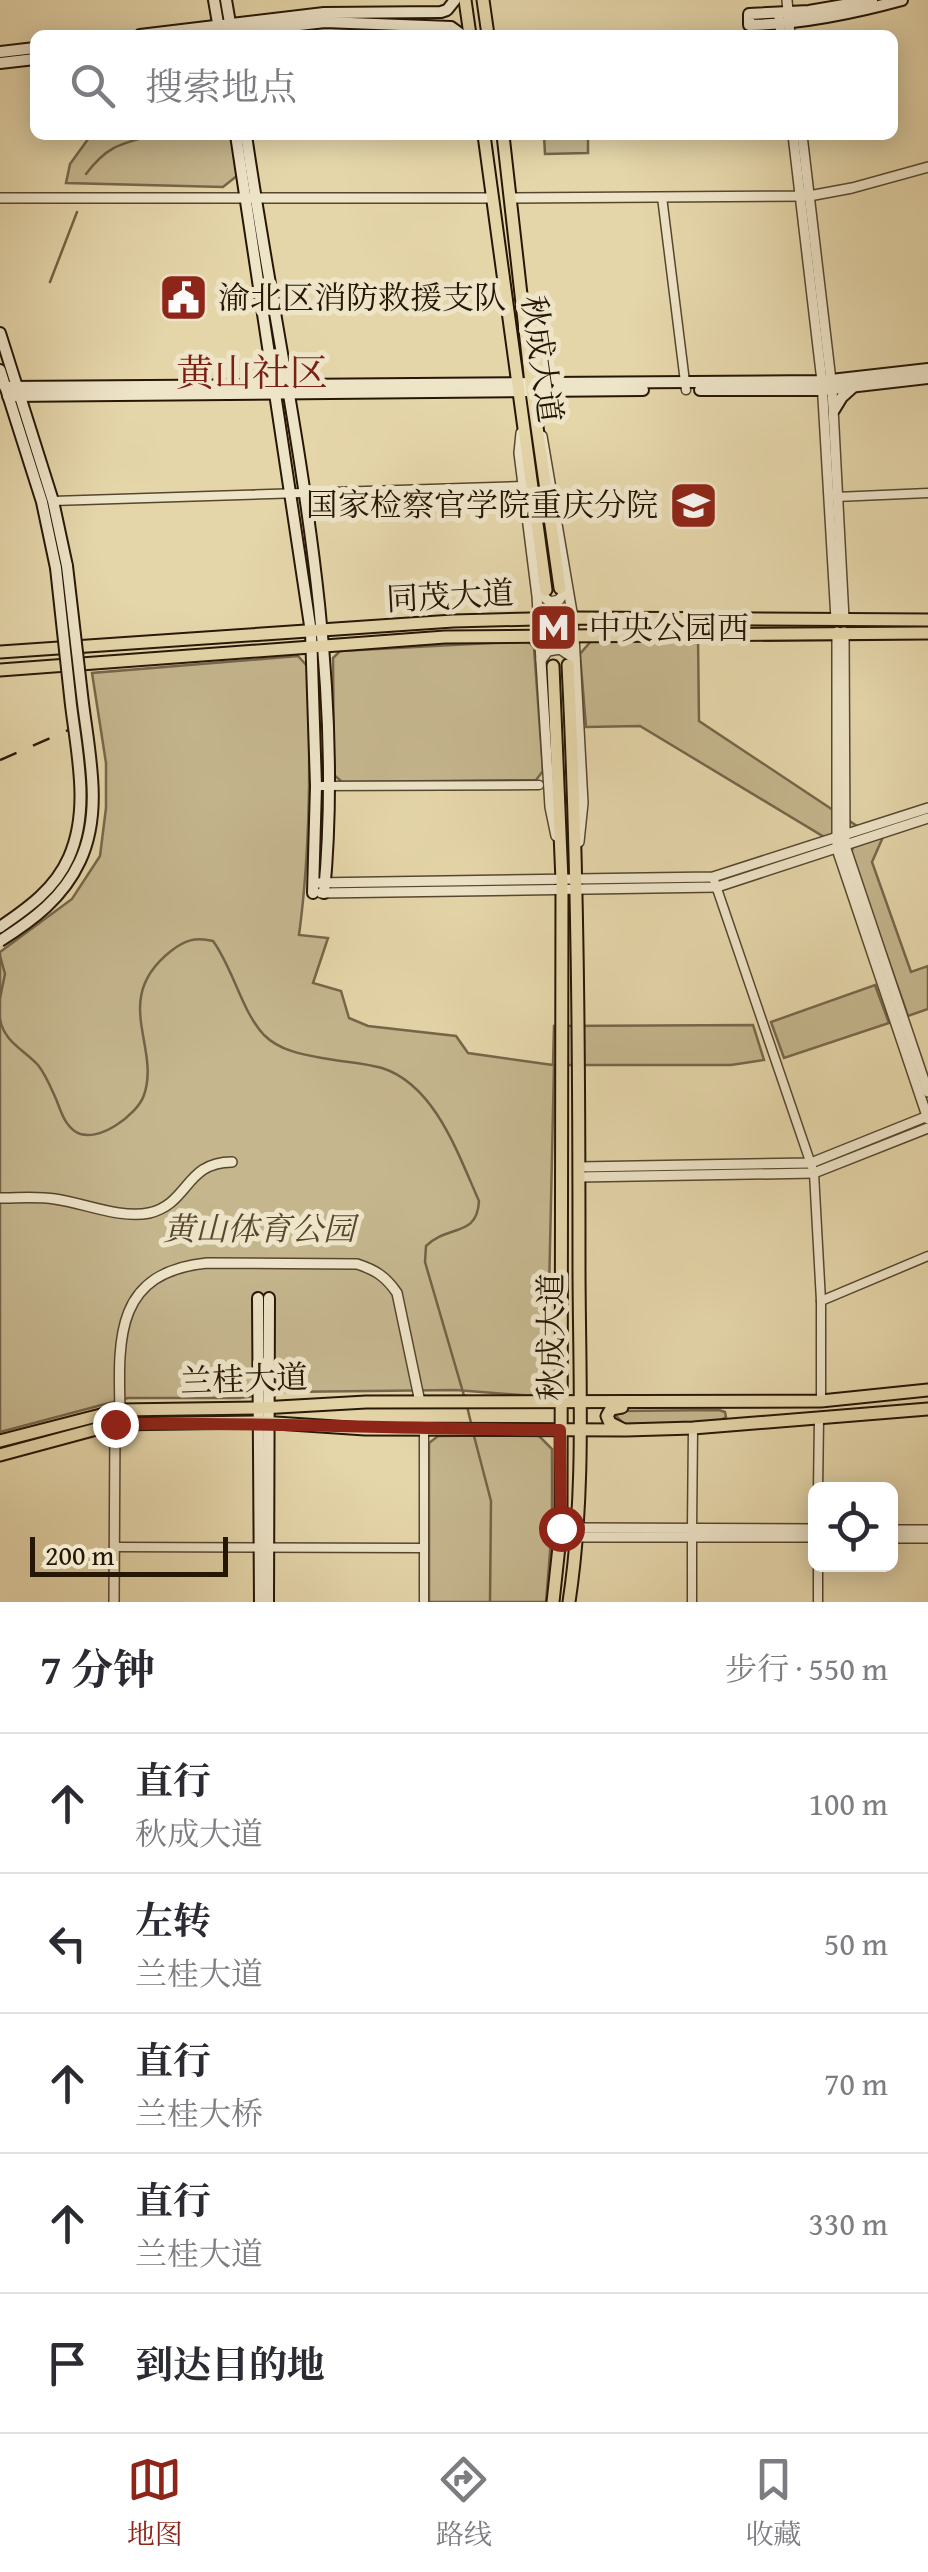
<!DOCTYPE html>
<html lang="zh">
<meta charset="utf-8">
<style>
:root{--surface:#fff;--page:#f7f7f7;--text:#2b2b33;--muted:#7c7c81;--line:#e1e1e2;--accent:#8f2418}
body{margin:0;font-family:"Gentium Book Plus","Noto Serif SC",serif;background:var(--page);color:var(--text)}
.controls{position:absolute;right:30px;bottom:30px;display:grid;overflow:hidden;border-radius:15px;box-shadow:0 5px 25px #0003}
.controls button{width:90px;height:90px;display:grid;place-items:center;padding:0;border:0;border-bottom:2px solid var(--line);background:var(--surface);color:var(--text);font:50px sans-serif}
.scale{position:absolute;left:30px;bottom:25px;width:198px;box-sizing:border-box;padding-left:10px;border:5px solid #261705;border-top:0;font-size:28px;line-height:35px;white-space:nowrap;color:#261705;-webkit-text-stroke:8px #eee4c8;paint-order:stroke}
.stop{position:absolute;width:30px;height:30px;margin:-22px;border:8px solid #8f2418;border-radius:50%;background:#fff}
.stop.end{background:#8f2418;border-color:#fff;box-shadow:0 2px 10px #0008}
.list{margin:0;padding:0;list-style:none}
h2{display:flex;justify-content:space-between;align-items:center;height:130px;margin:0;padding:0 40px;font-size:42px}
h2 small{font-size:32px;font-weight:400;color:var(--muted)}
.list li{display:grid;grid-template-columns:65px 1fr auto;gap:30px;align-items:center;box-sizing:border-box;height:140px;padding:0 40px;border-top:2px solid var(--line)}
.list b{display:block;font-size:38px;white-space:nowrap}
.list p{margin:0;font-size:32px;white-space:nowrap;color:var(--muted)}
.list em{font-size:32px;font-style:normal;color:var(--muted)}
.icon{flex:none;width:55px;height:55px;fill:none;stroke:currentColor;stroke-width:2;stroke-linecap:round;stroke-linejoin:round}
.map{position:relative;flex:none;width:928px;height:1602px;overflow:hidden}
.search{position:absolute;background:var(--surface);box-shadow:0 5px 25px #0003;left:30px;right:30px;top:30px;height:110px;display:flex;align-items:center;gap:25px;box-sizing:border-box;padding:0 35px;border-radius:15px;color:var(--muted);font-size:38px}
.sheet{height:830px;background:var(--surface)}
nav{display:flex;justify-content:space-around;align-items:center;box-sizing:border-box;height:140px;border-top:2px solid var(--line);background:var(--surface);font-size:28px;color:var(--muted)}
nav a{display:grid;justify-items:center;gap:5px}
nav .on{color:var(--accent)}
.map>svg:first-child{display:block}
.green{fill:#c5b68e;stroke:#76664a;stroke-width:2.5}
.lines{fill:none;stroke-linecap:round;stroke-linejoin:round}
.stream{stroke:#726346;stroke-width:2.5}
.primary-tunnel{stroke:#bfb089;stroke-width:11;stroke-dasharray:11 5.5;stroke-linecap:butt}
.minor-casing{stroke:#56472e;stroke-width:11}
.tertiary-casing{stroke:#56472e;stroke-width:12}
.secondary-casing{stroke:#261705;stroke-width:14}
.primary-casing{stroke:#261705;stroke-width:15}
.minor{stroke:#eee4c8;stroke-width:8}
.tertiary{stroke:#eee4c8;stroke-width:9}
.secondary{stroke:#eee4c8;stroke-width:10}
.primary{stroke:#e5d6aa;stroke-width:11}
.rail{stroke:#261705;stroke-width:2.5;stroke-dasharray:18 18;stroke-linecap:butt}
.secondary-bridge-casing{stroke:#261705;stroke-width:14;stroke-linecap:butt}
.secondary-bridge{stroke:#eee4c8;stroke-width:10}
.route{stroke:#8f2418;stroke-width:12}
.labels{text-anchor:middle;stroke-width:10;stroke-linejoin:round;paint-order:stroke}
.poi-label{font-size:32px;fill:#261705;stroke:#eee4c8;text-anchor:start}
.street-label{font-size:32px;fill:#261705;stroke:#eee4c8}
.park-label{font-size:32px;font-style:italic;fill:#56472e;stroke:#eee4c8}
.quarter-label{font-size:38px;fill:#7a1f14;stroke:#eee4c8}
</style>
<div class="map">
<svg width="928" height="1602" viewBox="0 0 928 1602">
<rect width="100%" height="100%" fill="#e5d6aa"/>
<filter id="stains"><feTurbulence type="fractalNoise" baseFrequency=".002" numOctaves="4"/><feColorMatrix values="0 0 0 0 .2 0 0 0 0 .09 0 0 0 0 .02 0 0 0 .5 -.17"/></filter>
<radialGradient id="worn" r=".72"><stop offset=".6" stop-color="#630" stop-opacity="0"/><stop offset="1" stop-color="#630" stop-opacity=".3"/></radialGradient>
<g class="green">
<path d="M91,135H232L238,175L223,187L66,183L70,164Z"/>
<path d="M544,135H588V153L545,154Z"/>
<path d="M698,638L699,721L857,826L826,838L640,726L586,727L580,654L592,640Z"/>
<path d="M528,641L534,648L543,771L536,780L342,782L334,775L333,658L340,651Z"/>
<path d="M298,656L308,667C310,757 311,846 299,935L328,938L313,983L341,991L349,1018L368,1026L456,1036L468,1053L553,1065L554,1026L753,1025L764,1060L731,1065H554L547,1384L534,1396L456,1390L282,1392L240,1398H128L0,1432V952L72,899L100,856L106,808V763L92,673Z"/>
<path d="M883,837L872,862L911,972L928,966V1009L908,1016L851,854L853,847Z"/>
<path d="M875,985L889,1023L784,1058L771,1022Z"/>
<path d="M719,1410L725,1412L726,1417L716,1423L624,1424L615,1415L622,1411Z"/>
<path d="M538,1435L552,1449V1527L546,1602H429V1443L438,1436Z"/>
</g>
<g class="lines">
<g class="stream">
<path d="M86,174C107,146 120,144 153,135"/>
<path d="M50,282L77,212"/>
<path d="M0,956L5,974L0,998"/>
<path d="M0,1019C4,1042 23,1049 38,1065C46,1075 51,1088 56,1099C61,1111 64,1124 76,1132C97,1145 138,1114 144,1095C161,1046 110,999 171,951C185,940 195,937 213,941C233,968 242,1012 264,1035C281,1052 306,1055 328,1059C345,1062 365,1063 382,1068C435,1085 458,1154 479,1201C477,1238 448,1224 426,1246L425,1262L465,1399"/>
<path d="M467,1406L471,1423"/>
<path d="M474,1436L491,1501L490,1602"/>
</g>
<g class="primary-tunnel">
<path d="M560,590L568,661"/>
<path d="M546,594L553,666"/>
</g>
<defs>
<g id="minor">
<path d="M662,197L686,390"/>
<path d="M836,497L928,493"/>
<path d="M53,501L523,486"/>
<path d="M316,786L539,785"/>
<path d="M713,877L814,1173L821,1301V1401"/>
<path d="M821,1301L928,1256"/>
<path d="M818,1490L819,1419"/>
<path d="M692,1529L693,1428"/>
<path d="M115,1547L424,1548"/>
<path d="M818,1564V1602"/>
<path d="M424,1602V1430"/>
<path d="M692,1602V1537"/>
</g>
<g id="tertiary">
<path d="M787,0L790,35"/>
<path d="M779,16L781,35"/>
<path d="M793,135L822,381L836,619"/>
<path d="M802,135L832,389L844,619"/>
<path d="M0,198H493"/>
<path d="M512,198L809,196L852,188L928,167"/>
<path d="M521,433L519,453L537,596L550,807L556,836"/>
<path d="M542,436L573,618L583,803L579,842"/>
<path d="M538,592L550,602L559,600L567,589"/>
<path d="M837,632V849L928,1119"/>
<path d="M844,632L845,846L928,1092"/>
<path d="M541,660L548,651L560,649L575,659"/>
<path d="M314,883L713,877L928,808"/>
<path d="M321,893L717,887L928,818"/>
<path d="M580,1167L811,1163L928,1116"/>
<path d="M579,1177L814,1173L928,1128"/>
<path d="M0,1198C18,1198 37,1196 55,1199C84,1203 120,1219 149,1213C189,1204 185,1162 232,1162"/>
<path d="M120,1410C118,1336 116,1272 207,1263L357,1264C376,1270 386,1277 397,1293L420,1402"/>
<path d="M579,1528L816,1529"/>
<path d="M890,1530H928"/>
<path d="M578,1537H816"/>
<path d="M890,1538H928"/>
<path d="M114,1602L115,1424"/>
</g>
<g id="secondary">
<path d="M214,0L219,29"/>
<path d="M226,0L231,29"/>
<path d="M872,0L809,11L749,14V25C802,24 851,14 902,0"/>
<path d="M140,35L324,13L441,12L447,10L455,0"/>
<path d="M213,35L325,22L451,27L462,35"/>
<path d="M0,52L35,48"/>
<path d="M0,63L35,59"/>
<path d="M236,135L311,632L316,786L313,893"/>
<path d="M246,135C282,384 348,640 324,893"/>
<path d="M0,333L53,501L67,566"/>
<path d="M0,370L42,502L56,568"/>
<path d="M5,387L822,381L928,369"/>
<path d="M700,390H823L928,378"/>
<path d="M8,396L643,390"/>
<path d="M834,410L842,397L852,388"/>
<path d="M258,1298L260,1602"/>
<path d="M268,1602L269,1298"/>
</g>
<g id="primary">
<path d="M465,0L470,35"/>
<path d="M483,0L488,35"/>
<path d="M484,135L546,590"/>
<path d="M503,135L532,392L560,588"/>
<path d="M0,652L453,621L573,618L928,620"/>
<path d="M568,665C578,864 579,1063 579,1262C579,1375 586,1490 569,1602"/>
<path d="M553,666L562,881L561,1528L553,1602"/>
<path d="M0,670L445,637L928,633"/>
<path d="M622,1429L610,1423L607,1416L611,1409L622,1407"/>
<path d="M0,1441L120,1410L261,1408L366,1402L821,1401L928,1390"/>
<path d="M0,1455L115,1424L261,1422L365,1429L626,1430L693,1428L928,1409"/>
</g>
</defs>
<use href="#minor" class="minor-casing"/>
<use href="#tertiary" class="tertiary-casing"/>
<use href="#secondary" class="secondary-casing"/>
<use href="#primary" class="primary-casing"/>
<use href="#minor" class="minor"/>
<use href="#tertiary" class="tertiary"/>
<use href="#secondary" class="secondary"/>
<use href="#primary" class="primary"/>
<path class="rail" d="M0,760L71,729"/>
<defs>
<g id="secondary-bridge">
<path d="M0,927C28,908 55,889 69,857C90,810 77,754 71,705C66,659 61,614 56,568"/>
<path d="M0,941C33,920 63,898 80,861C104,810 88,749 82,695C77,652 72,609 67,566"/>
</g>
</defs>
<use href="#secondary-bridge" class="secondary-bridge-casing"/>
<use href="#secondary-bridge" class="secondary-bridge"/>
</g>
<g class="lines">
<path class="route" d="M115,1424C263,1422 412,1429 560,1430L561,1528"/>
</g>
<defs>
<symbol id="civic-square" viewBox="-11 -11 22 22"><rect x="-9" y="-9" width="18" height="18" rx="4" fill="#8f2418" stroke="#eee4c8"/><path d="M-.6-6.5H3V-4.5H.6V-3L4-1V1h2V6H-6V1h2V-1L-.6-3ZM-1.2 2.5V6h2.4V2.5Z" fill="#fff"/></symbol>
<symbol id="university-square" viewBox="-11 -11 22 22"><rect x="-9" y="-9" width="18" height="18" rx="4" fill="#8f2418" stroke="#eee4c8"/><path d="M0-5L7-2L0 1L-7-2ZM-4 1L0 2.5L4 1V4Q0 6-4 4Z" fill="#fff"/></symbol>
<symbol id="metro-square" viewBox="-11 -11 22 22"><rect x="-9" y="-9" width="18" height="18" rx="4" fill="#8f2418" stroke="#eee4c8"/><path d="M-5.5 5V-5H-3L0 0L3-5H5.5V5H3V-.5L0 4L-3-.5V5Z" fill="#fff"/></symbol>
</defs>
<g fill-rule="evenodd">
<use href="#civic-square" x="156" y="270" width="55" height="55"/>
<use href="#university-square" x="666" y="478" width="55" height="55"/>
<use href="#metro-square" x="526" y="600" width="55" height="55"/>
</g>
<g class="labels">
<g class="poi-label">
<text x="218" y="309">渝北区消防救援支队</text>
<text x="658" y="516" text-anchor="end">国家检察官学院重庆分院</text>
<text x="589" y="639">中央公园西</text>
</g>
<g class="street-label">
<text transform="translate(542 359) rotate(82)" y="11">秋成大道</text>
<text transform="translate(450 596) rotate(-3)" y="11">同茂大道</text>
<text transform="translate(551 1337) rotate(-90)" y="11">秋成大道</text>
<text transform="translate(244 1379) rotate(-2)" y="11">兰桂大道</text>
</g>
<g class="park-label">
<text x="259" y="1240">黄山体育公园</text>
</g>
<g class="quarter-label">
<text x="252" y="386">黄山社区</text>
</g>
</g>
<rect width="100%" height="100%" filter="url(#stains)"/>
<rect width="100%" height="100%" fill="url(#worn)"/>
</svg>
<div class="controls">
<button><svg class="icon" aria-label="locate" viewBox="0 0 24 24"><circle cx="12" cy="12" r="6"/><path d="M12 2v4M12 18v4M2 12h4M18 12h4"/></svg></button>
</div>
<div class="scale">200 m</div>
<div class="stop" style="left:561px;top:1528px"></div>
<div class="stop end" style="left:115px;top:1424px"></div>
<div class="search"><svg class="icon" aria-label="search" viewBox="0 0 24 24"><circle cx="10" cy="10" r="6"/><path d="M15 15l6 6"/></svg>搜索地点</div>
</div>
<section class="sheet">
<h2>7 分钟<small>步行 · 550 m</small></h2>
<ul class="list">
<li><svg class="icon" aria-label="ahead" viewBox="0 0 24 24"><path d="M12 20V5M6 11l6-6 6 6"/></svg><div><b>直行</b><p>秋成大道</p></div><em>100 m</em></li>
<li><svg class="icon" aria-label="left" viewBox="0 0 24 24"><path d="M17 20v-9H6M10 6l-5 5 5 5"/></svg><div><b>左转</b><p>兰桂大道</p></div><em>50 m</em></li>
<li><svg class="icon" aria-label="ahead" viewBox="0 0 24 24"><path d="M12 20V5M6 11l6-6 6 6"/></svg><div><b>直行</b><p>兰桂大桥</p></div><em>70 m</em></li>
<li><svg class="icon" aria-label="ahead" viewBox="0 0 24 24"><path d="M12 20V5M6 11l6-6 6 6"/></svg><div><b>直行</b><p>兰桂大道</p></div><em>330 m</em></li>
<li><svg class="icon" aria-label="arrive" viewBox="0 0 24 24"><path d="M6 21V4h12l-3 4 3 4H6"/></svg><div><b>到达目的地</b></div></li>
</ul>
</section>
<nav>
<a class="on"><svg class="icon" aria-label="map" viewBox="0 0 24 24"><path d="M3 6l6-2 6 2 6-2v14l-6 2-6-2-6 2zM9 4v14M15 6v14"/></svg>地图</a>
<a><svg class="icon" aria-label="directions" viewBox="0 0 24 24"><path d="M12 3l9 9-9 9-9-9zM9 14v-3h6M13 9l2 2-2 2"/></svg>路线</a>
<a><svg class="icon" aria-label="saved" viewBox="0 0 24 24"><path d="M7 4h10v16l-5-4-5 4z"/></svg>收藏</a>
</nav>
